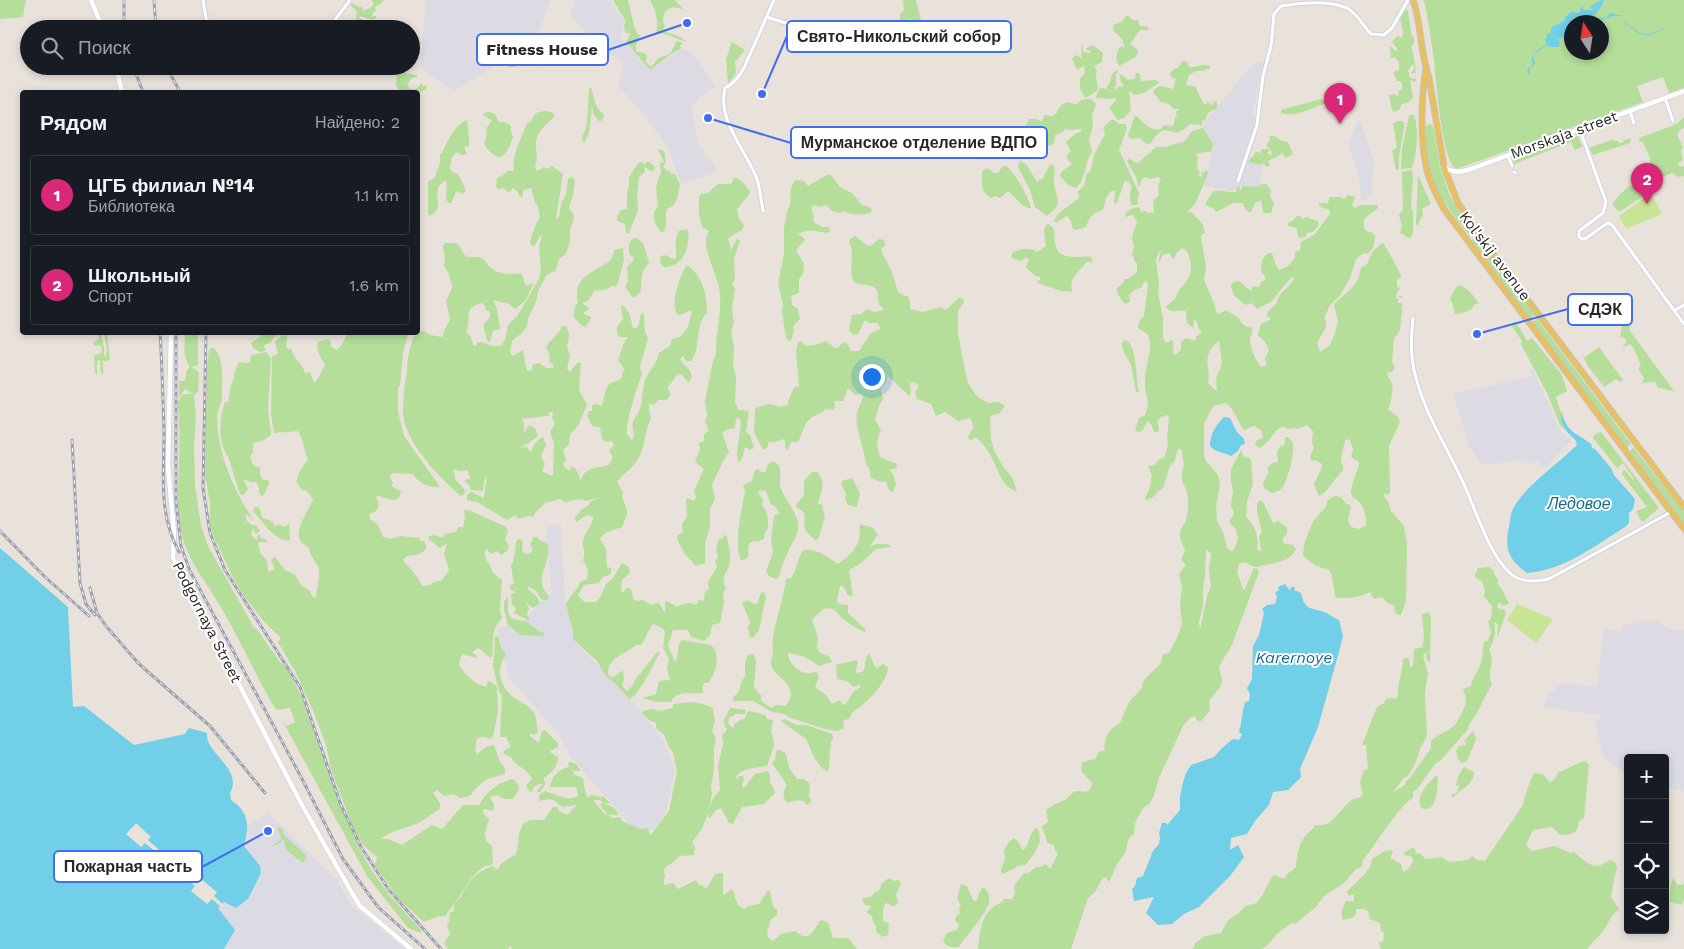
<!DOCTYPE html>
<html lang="ru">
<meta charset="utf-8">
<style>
:root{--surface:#171b24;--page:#242831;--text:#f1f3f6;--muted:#9ea1a6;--line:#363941;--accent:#db2777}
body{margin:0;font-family:"Work Sans",sans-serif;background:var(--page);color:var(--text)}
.controls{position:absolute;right:15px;bottom:15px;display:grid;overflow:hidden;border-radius:5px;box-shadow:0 2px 8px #0003}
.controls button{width:45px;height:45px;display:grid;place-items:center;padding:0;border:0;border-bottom:1px solid var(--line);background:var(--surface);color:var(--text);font:25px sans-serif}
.compass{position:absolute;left:1564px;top:15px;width:45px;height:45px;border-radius:50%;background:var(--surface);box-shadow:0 2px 8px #0003;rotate:348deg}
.you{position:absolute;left:871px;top:376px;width:18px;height:18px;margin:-12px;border:4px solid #fff;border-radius:50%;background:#1a73e8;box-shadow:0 0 0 8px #1a73e833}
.badge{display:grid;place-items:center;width:32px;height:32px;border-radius:50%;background:var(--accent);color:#fff;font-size:16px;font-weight:700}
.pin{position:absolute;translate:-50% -41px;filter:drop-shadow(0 1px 2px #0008)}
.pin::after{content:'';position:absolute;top:26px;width:18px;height:15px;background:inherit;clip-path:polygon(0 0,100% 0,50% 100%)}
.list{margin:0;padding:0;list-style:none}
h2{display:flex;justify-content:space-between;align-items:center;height:65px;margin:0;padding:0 20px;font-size:21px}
h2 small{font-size:16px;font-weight:400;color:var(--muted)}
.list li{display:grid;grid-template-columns:32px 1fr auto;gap:15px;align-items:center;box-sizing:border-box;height:80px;margin:0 10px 10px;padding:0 10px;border:1px solid var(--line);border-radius:5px}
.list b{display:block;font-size:19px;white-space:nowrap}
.list p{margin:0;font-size:16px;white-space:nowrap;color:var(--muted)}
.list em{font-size:16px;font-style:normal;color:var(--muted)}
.icon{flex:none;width:28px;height:28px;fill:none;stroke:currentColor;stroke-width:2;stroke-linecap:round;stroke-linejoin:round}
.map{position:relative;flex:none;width:1684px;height:949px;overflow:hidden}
.search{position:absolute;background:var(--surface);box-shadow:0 2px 8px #0003;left:20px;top:20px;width:400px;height:55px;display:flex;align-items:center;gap:12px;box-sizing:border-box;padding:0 18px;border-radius:28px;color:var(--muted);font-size:19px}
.panel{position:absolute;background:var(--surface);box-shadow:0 2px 8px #0003;left:20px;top:90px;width:400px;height:245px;border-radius:5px}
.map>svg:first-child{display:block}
.industrial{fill:#dcdae2}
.green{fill:#b4de99;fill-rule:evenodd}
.pitch{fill:#c8e595}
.water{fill:#71cfe7}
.pier{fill:#e9e2da}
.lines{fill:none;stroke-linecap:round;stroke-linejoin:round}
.stream{stroke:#71cfe7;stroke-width:1}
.street-casing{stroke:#cfd3e0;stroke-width:5}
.secondary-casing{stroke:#cfd3e0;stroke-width:6}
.primary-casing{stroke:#c3c3c3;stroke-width:7}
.street{stroke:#fff;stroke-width:3}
.secondary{stroke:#fff;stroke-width:4.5}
.primary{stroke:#e8c060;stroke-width:5}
.rail-casing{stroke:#9da1b1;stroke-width:3}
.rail{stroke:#fff;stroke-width:1;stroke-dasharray:4;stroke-linecap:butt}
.labels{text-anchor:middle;stroke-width:4;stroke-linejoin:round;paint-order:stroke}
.street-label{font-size:15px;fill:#282828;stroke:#fff}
.water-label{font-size:16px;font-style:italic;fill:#146c8f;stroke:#fff}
.leader{fill:none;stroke:#416def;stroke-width:2}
.callout-dot{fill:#416def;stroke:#fff;stroke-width:2}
.callout{fill:#fff;stroke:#416def;stroke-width:2}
.callout-label{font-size:16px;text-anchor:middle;font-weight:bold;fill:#282828}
</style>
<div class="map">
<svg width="1684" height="949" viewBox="0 0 1684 949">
<rect width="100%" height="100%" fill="#e9e2da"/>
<g class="industrial">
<path d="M426,0H551L535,40L454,91L420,68Z"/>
<path d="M575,0H610L624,21L621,39L649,70L683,49L695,55L715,87L699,97L691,108L699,145L718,172L681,184L668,148L646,117L619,86L623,64L617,57L609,55L570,16Z"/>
<path d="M1264,62L1253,110L1257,134L1248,162L1263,166L1258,187L1243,186L1232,191L1204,186L1213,145L1202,125L1254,63Z"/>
<path d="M1360,121L1374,161L1371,197L1361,201L1359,176L1348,144L1357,122Z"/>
<path d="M1531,365L1560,431L1572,440L1545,468L1537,461L1533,464L1519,460L1487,465L1481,463L1469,446L1453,394L1532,376Z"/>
<path d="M561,524L565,602L576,643L629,698L663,739L675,769L666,812L655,829L632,827L571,757L559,734L509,678L498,628L509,625L513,633L537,606L552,593L546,526Z"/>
<path d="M1635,621H1659L1660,624L1672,629L1684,630V791L1665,787V758H1628V774L1621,771L1603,757L1595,721L1603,716L1543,707L1549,695L1562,683L1597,687L1604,628L1620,632L1624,624L1632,625Z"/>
<path d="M268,813L337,880L351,905L405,949H224L235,930L218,908L224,902L236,908L248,899L261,873L244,846L248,836L247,826Z"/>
</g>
<g class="green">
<path d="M0,0H26L23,17L0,19Z"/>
<path d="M371,0H383L382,3L375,7L376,12L374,11L371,17L376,16V18L371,20V17L370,19L360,16L359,19H362L363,25L367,26V28L349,29L353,24L358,21L356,19L357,11L351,6V3L363,8V11L372,7L374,3Z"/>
<path d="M613,0H628L634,26L638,35H640L636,46V51L646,54L647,58L645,61L650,66L653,65L658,58L670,54L677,41L683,43L680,45L681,49C674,51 657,65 650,70L626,42L631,34L625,32L624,24L626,22Z"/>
<path d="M650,0H675L683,9L672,7C665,10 662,16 663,23L665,25L663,31L681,37L686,42L660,32L656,34C659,23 656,10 650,0Z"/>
<path d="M903,0H916L921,20L919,22L909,19V23H903L899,27L889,29L888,27L892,21L900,19V14L904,10Z"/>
<path d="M1423,0H1600L1597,3H1595L1594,10H1583V7L1581,12L1576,13L1570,11L1565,17L1564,21L1551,27V33L1545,41L1546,45L1549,44V47L1555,46L1558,38H1567L1571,34L1572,52H1602V22H1596L1618,15L1598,19L1593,15L1602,6L1604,0H1684V88L1669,93L1663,77L1637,86L1643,102L1456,169C1442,160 1436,80 1434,61C1432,42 1428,23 1425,4Z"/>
<path d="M1406,8L1408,12L1412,37H1414V44L1411,46C1414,55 1415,64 1416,76L1415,72L1412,74L1411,73L1414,69V65L1410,66V69L1408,70L1410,78L1416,79V82L1410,80L1413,98L1407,103L1402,104L1399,110L1394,112L1392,110L1389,95L1394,94L1398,96L1399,90H1402V84L1400,81H1397L1393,72L1399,70V62L1395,57L1391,58L1390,48V46L1397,52V48L1392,42L1398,35L1402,39L1403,32L1400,17L1403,9Z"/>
<path d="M1127,15L1133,20H1138L1140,26L1148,27L1149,30H1140L1130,44L1138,50L1136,57L1119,66C1115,60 1116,53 1120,47L1123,46L1124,48L1125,47L1122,39L1114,31L1113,25L1122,22Z"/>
<path d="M732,42L745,50L735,62L736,73L728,83L726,59Z"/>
<path d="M1082,42L1083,52L1091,53V50L1087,51L1086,48L1093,45L1103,53L1102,62L1094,66L1097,70C1094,78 1099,83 1097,91L1085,98L1080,89V78L1085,73L1084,66L1077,70L1072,58L1077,55L1082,59L1081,49Z"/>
<path d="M543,53L548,58L553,59L551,65L542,64L539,67L537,63L523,62L515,67H508L510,61L515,60L518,56L534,59L539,54Z"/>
<path d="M1182,61H1185L1189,64L1188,67C1197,68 1203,63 1210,66V69H1206L1205,71H1196L1189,75L1186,85L1195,86L1203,103L1206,105L1208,102L1211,105V106L1213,104L1211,102L1214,103V101H1217V108L1208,113L1205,120L1202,121V125L1190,124L1183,130L1176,133C1161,126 1157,134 1150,144L1145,143L1140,138L1131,139L1128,136L1135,115C1143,121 1149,132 1161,129L1164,125L1173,126L1175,118L1177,116L1176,112L1180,109H1173L1169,104L1161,102L1153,92C1158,83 1164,87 1173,89L1176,79L1172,78L1170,73L1176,68H1178Z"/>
<path d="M401,66H404L403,69L407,74L417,75V77L412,78L407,84L410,89H416L422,83L423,86H427V89L418,93V96V92H410L409,90L408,92H400L396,85L397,73L402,70Z"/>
<path d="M1116,70L1118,71L1116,75V87L1114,86L1115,90L1119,86L1122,87L1124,85L1121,82L1119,74L1124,76L1127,80L1135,79L1136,73H1139L1141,81L1155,80L1160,82L1144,93L1134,95L1129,90L1131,110L1124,118L1118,120L1109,108L1116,100L1115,98L1109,99L1096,98V96L1100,88L1106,89L1111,80V76Z"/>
<path d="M591,87C594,96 595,110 604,114L602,121H599L594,115L592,107L589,133L584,143L582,138L587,125L589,88Z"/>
<path d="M1091,99L1096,104L1092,115L1093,127L1089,139L1092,152C1084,163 1086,179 1076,188L1068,185L1060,176L1061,172L1072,164L1067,159V155L1071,152L1066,142C1071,138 1075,133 1081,131V129L1070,130L1064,129L1063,132L1055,135L1054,143L1050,146L1047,145L1044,135L1030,136L1028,138L1033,146L1032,150L1029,152L1015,149C1013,143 1019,137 1019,130L1026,125L1029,119H1037L1042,122L1044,115L1052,116L1057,113C1058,104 1069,99 1076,105L1081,100Z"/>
<path d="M1321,99L1326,101L1327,100L1328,103C1314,106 1295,119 1281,113V110Z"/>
<path d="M545,111L552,112L555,116C547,124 535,132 536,145C536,153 539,158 535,165L536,170H540L543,167L547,169L552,166L563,174L556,219L559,217L561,204L566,194L568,179L571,177L575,180L573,195L569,208L573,213L574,220L570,229V241L566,254L559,259C554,278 560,266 546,276L538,291L536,302L528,319L527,326L523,332L512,341L510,353L513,356L523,350L526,368L528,371L532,370L533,364L539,363L546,368H553L554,366L549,361L550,356L546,347C550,339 559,335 562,326L567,327L569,335L567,347L570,355L567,369L570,372L577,363H581L579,390L587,405L579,424L570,435L569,444L563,450L566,460L563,464L564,467L570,471L571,467L575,468L579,475L580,481C585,467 596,468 609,465L613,457L609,451L614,445L612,441L606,442L602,440L600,427L592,426L587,415L589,411H592V405L596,404L602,406L606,389L610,383L617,381L622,378V373L625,370L618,360L624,343L628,337H619C614,332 618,323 623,320L621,306H624L630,315L633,329L638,327L641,313L644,314L645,332L648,338L640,367L642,375C638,382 625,426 627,434C628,436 630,438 632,440C636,434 631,428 633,421C635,418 638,414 639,411C643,403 642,389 645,380C648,371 658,363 659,353L670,346L672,339L680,337L682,335L688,327L692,312L690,310L684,314L678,315C669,307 680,276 686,266H689C703,278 707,295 707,313C694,324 702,347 691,361H687L683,356L680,359C685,368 693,368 691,380L688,382L682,375L678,374L668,387L669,392L671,394L667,400H658L654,405L649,404V409L651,418C644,431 646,446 638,459C633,469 622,474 617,482L623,492L622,497L627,510V515L622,527L605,533L600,538L606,549L607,567L611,568V574L603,577L599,583L584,585L578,595L584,602H596L601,596L606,584L613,578L622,563L629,567L630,573L622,580L621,592H624L626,588H630L632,592L633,599L636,601L643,600L651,605L659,603L665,613V602L667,601L677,607C683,603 690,602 696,605L699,600L704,601L705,592L709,589L708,582L717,567L715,560L718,558L716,549L719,539L723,538L724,535L727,536C728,543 731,555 730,561C729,573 719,576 726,589L723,593L724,602L720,623L712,625L710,635L704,641L691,637L688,630H673L668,645L675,662C680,655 675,647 682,640L711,645C722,656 715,672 709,683H704L702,688L704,693C693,695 676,689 671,702H656L642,698L656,694L659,681L670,680L667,668L669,659L663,648L665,631L662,628L653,624C647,632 646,638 641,645H636C624,655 608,657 608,674L611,677C617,676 618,672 623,671L624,679L622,685L626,691L630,689L638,675L640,674L657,652H660C655,662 638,697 629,699L618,686L606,676L596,660L573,639V631L566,605C568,597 577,592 580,582L587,579L588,569L583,561C586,550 582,548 583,540C585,531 593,526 593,517L587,515L576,522L575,518L581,510L589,505L590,502L600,497L586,501C580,498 571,500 566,503L560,499L551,502H546L535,513L534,517L528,516L519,519L515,515L507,520L477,502L467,500V495L471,492L484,498L487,475L484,482L483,491L471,490L469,485L464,481L467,479H470L468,470L460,471L454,469L453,471L455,474V479L465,490L464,494L461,496C440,478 404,442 403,412C403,398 405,383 407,370C408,357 409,344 416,333L424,331L430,335L442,337L445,329L450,320L446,301L453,286L450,280L449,274L444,266L445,260L443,246L445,243H457L466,257H480C486,260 487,265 491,268C501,276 511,273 522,274L526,286L533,283V285L525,301L515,309L509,304L493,300L497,309L500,329L493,331L490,342L487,340L483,325L490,317V312L486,310L485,306L482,303C461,308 473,318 466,332L471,337L473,345L476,346L477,342C488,341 487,349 502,345L506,337L508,325L518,315L539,279L541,270L539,247L542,236H540L535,245L532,246L530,241C534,232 534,225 540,218L538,206L535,203L531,188L523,190V196L520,197L517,191L513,188L509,193L503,188L498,189L496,186L497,178L505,174L507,171H514C511,154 522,138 527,123L531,122C535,113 534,113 545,111ZM550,412H553L552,418L555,424L550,432L554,443L553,474L551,476L542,471L545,464L541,456L546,445L543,437C536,441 533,445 531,452L526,447L519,448L527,444L538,436L535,428L530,425L528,426L524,434V424L522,419L548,416Z"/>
<path d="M489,112L495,114L499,122H505L511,126V132L513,137C509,146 509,153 499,158L490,152L484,144L486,139L487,127L492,121L483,115L484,113Z"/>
<path d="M1409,115H1414C1419,129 1417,154 1412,168L1401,169L1402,149Z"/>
<path d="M1684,117V128L1681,129L1677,135L1683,147L1681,151L1683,160L1677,164L1681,167L1684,166V176L1678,177L1672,173L1660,178H1656L1654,171L1651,169L1650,158L1643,142H1640L1639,138L1677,124Z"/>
<path d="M466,120C469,124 469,140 469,146L464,147L467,154L462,155L456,152L452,157L450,168L452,172L458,174L465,188V192L462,194L458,191L456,192L451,203H448L446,198L447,183L445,180C443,182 441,183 439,186C433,197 446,209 429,216L428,212V183L429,180L434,179L440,163V154L442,153C448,140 453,128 466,120Z"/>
<path d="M1111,120H1115L1118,124H1125L1127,128L1119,150L1139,193L1137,205H1132C1127,197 1132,193 1131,185L1129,182L1125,181L1116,205L1114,202L1115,191H1111L1106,198L1103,210C1092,213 1089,217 1086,227L1076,230L1072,228L1071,221L1067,216L1057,222H1053L1059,213L1079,198L1078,192L1085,184L1086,175L1091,170L1094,155L1105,134L1103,128Z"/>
<path d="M1397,121H1403L1404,124L1405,122L1399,157V169L1396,170L1392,150L1397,148L1393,123Z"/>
<path d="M1429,124L1433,126L1440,167L1450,196L1471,232L1470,235C1464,230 1460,223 1455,217C1436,192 1420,159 1426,126Z"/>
<path d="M1203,128L1213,144L1212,150L1209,152L1198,153L1196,155L1198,158L1197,169L1200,172L1199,176L1203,177L1201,172L1204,173L1206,169L1208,174L1195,204L1188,211L1187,213L1191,212C1197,217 1205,225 1205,233L1202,234L1201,237L1206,267L1204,280L1214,303L1216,312L1219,314L1226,310C1229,313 1233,313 1236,316C1241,319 1240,324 1247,327L1249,326L1252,328C1253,333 1251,335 1250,340C1250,347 1256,362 1261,367L1267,365L1265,359L1269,350L1265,342L1258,335L1261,324L1270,320L1271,319L1267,316V312L1277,303C1278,292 1291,287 1294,278L1292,277L1289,280L1271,302L1257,309L1252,303L1245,305L1234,295L1231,287L1233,282L1239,281L1251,291L1253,286L1259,287L1261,282L1265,280V276L1261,272L1262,260L1268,253H1272L1276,265L1279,270L1288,266L1295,258V252L1300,250L1301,242L1314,235L1330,214L1329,209L1322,208L1319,205V203H1328L1330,197H1340L1345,199L1347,195L1355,197L1352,205L1354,208L1361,205H1378V208L1364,219V228L1366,231L1373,233L1375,236L1374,246L1369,253L1362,254L1356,259L1350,278L1339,297L1330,305L1325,316L1326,327L1317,343L1320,352L1330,345L1335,333L1338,321L1334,304L1351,289L1358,279L1361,268L1367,264L1373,251L1382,243L1384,244L1400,273L1401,278L1397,279V287L1400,288L1397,292L1396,298L1399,299L1397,303H1402V298L1398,297L1402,295V307L1401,309L1403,310L1402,312L1400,330L1394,339L1392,362L1395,368L1392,372L1387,373C1388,379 1391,379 1392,384C1394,392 1391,401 1388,409L1398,417L1400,422L1389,446L1390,492L1388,495L1385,493L1383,495L1388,501L1391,511L1404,526L1405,533L1407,543L1406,601L1401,615H1398L1395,612L1394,605L1389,604L1382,597L1375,599L1372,597L1370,592C1361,597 1344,600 1335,597L1332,576L1329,570L1316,566L1303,556L1304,544L1310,529L1314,520L1326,507L1328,500L1335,496L1341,497L1346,504L1351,505L1348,521L1351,527L1359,529L1366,525C1366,516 1365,506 1356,499C1352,496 1353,499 1351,493C1350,487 1358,471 1359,462L1351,457L1353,449L1350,440L1346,439C1344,442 1342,455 1341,459C1341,463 1344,466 1343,471C1334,477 1329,492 1319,496L1314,484L1321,469L1322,464L1315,460L1312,461L1310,458L1314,447L1312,443L1313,431L1307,425L1298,429L1295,428L1288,429L1282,426C1273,431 1269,444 1259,448L1255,444L1257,440L1263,438L1261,430L1254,426L1244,430C1237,421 1235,410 1226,403L1213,406L1204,424V455L1206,461L1218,475L1220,485L1216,505L1217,521L1223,532L1227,548L1231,551L1234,550L1238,539L1236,529L1229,522L1234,514L1231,505L1233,492L1231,480V469L1241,450L1244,457L1250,458L1251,461L1253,484L1247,502L1246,517C1254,523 1260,539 1257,550L1260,551L1261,550L1259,536L1262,532L1257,512V503L1261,500L1264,504L1273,523L1278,521L1287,528V534L1283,538V543L1293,545L1296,549C1292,560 1277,563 1266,565C1263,565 1260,567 1258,567C1249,568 1250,559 1239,564L1237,572L1244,591L1254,568L1258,569L1259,572L1232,645L1219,666L1222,681L1220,687L1209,701L1210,711L1201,721H1198L1195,716L1190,718L1183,726L1158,780L1154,796L1149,804L1143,808L1135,823L1134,834L1129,838L1125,853L1117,864L1109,882L1106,877L1103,878L1095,892L1088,898L1071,949H978C980,934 980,919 992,908C996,904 1001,904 1004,899H1012L1015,893L1014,886L1024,873L1027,874L1036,867H1041L1046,864L1050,869L1058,853L1055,851L1054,845L1047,843L1046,837L1042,828V826L1048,822L1046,810C1052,805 1058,803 1065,800C1069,798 1070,794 1074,792C1080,789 1084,794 1090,790L1092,783L1081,771L1082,762L1095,759L1099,752L1105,750C1102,739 1111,727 1120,723L1129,702L1142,688C1142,676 1156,672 1161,662C1162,660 1162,657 1163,654L1169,653L1177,638L1182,624L1180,605L1182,587L1179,574L1186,565L1181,560L1185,550C1181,543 1178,535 1182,527C1183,525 1185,523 1186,521C1189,509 1190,492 1182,482C1182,476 1182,470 1184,464C1182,459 1183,454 1181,449H1178L1175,460L1169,468L1164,486L1152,498L1145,500C1146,494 1149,491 1150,487C1151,482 1150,481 1152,476L1148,466L1155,465L1159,459L1164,458L1168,446L1167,438L1169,418L1168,415L1161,417L1157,421L1159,428L1158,432H1154L1151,424L1148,421L1142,431L1138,432L1135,430L1139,418L1145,415C1151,399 1145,398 1145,384C1144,368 1153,352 1149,337C1148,333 1141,331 1138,327L1140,320L1144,316L1148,284L1147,281L1144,282L1142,287L1134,290L1129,295L1130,302L1125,304L1118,295L1117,288L1123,283L1124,279H1128L1137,272V263L1135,262L1132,254L1134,246L1132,237L1137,222L1133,215L1125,217C1125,210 1133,208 1139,207L1141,212L1146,211L1149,214L1150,212L1154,213L1153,201L1159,195L1158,185L1161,180L1159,177L1150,179L1145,177L1142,179L1139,188L1136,177L1127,161L1129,158L1134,162L1138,163L1156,147H1166L1181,142H1184L1192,131ZM1182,248L1186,250C1194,265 1193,277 1180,289C1177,292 1177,296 1175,299C1172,302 1169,303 1166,307C1172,315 1178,309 1186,311L1187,323L1193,328L1194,319C1199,322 1197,330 1202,332L1196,337V341L1186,338L1181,342V350L1174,356L1173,341L1172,340L1166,343L1163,338V319L1158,292L1159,284L1156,259L1161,249L1158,264L1163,255L1169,253L1174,260L1176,254ZM1219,341L1222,364L1216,378L1217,390H1215L1208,383C1212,367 1199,356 1219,341ZM1206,549L1211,554L1209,570L1211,586L1207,596L1200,630L1199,621L1203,606V589L1205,576Z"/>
<path d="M1270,136H1275L1280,140L1288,142L1293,154L1285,158L1283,153L1268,161L1270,165L1267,167L1262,163L1261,165L1248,162L1256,152L1261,153V149H1268L1270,150L1267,153L1270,155H1272L1271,150L1266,145L1270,140L1269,138Z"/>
<path d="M1578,136L1582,147L1575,150L1571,142L1514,164L1513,160Z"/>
<path d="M1631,138L1630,143L1593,155L1589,148L1611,140L1618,141L1619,143L1624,142L1623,140Z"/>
<path d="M659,149L664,151L666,162L663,166L668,172L670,170L671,174H675L680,184L677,199L673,206L667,209C664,218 668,225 664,231L662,232C654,225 650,214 658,207L656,187L661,172L660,162L662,163L664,162L658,150Z"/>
<path d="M648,161L654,166L655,170L651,171L645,167V172L639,177L637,194L638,211L629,233H626L625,224L617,221V216L621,210L627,209V193L629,186V177L638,163L641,162L645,164Z"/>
<path d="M1020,161L1026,164L1037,182L1043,178L1050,164L1054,166C1055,172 1054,178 1054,183C1057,202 1064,202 1047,216L1035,207L1030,190L1018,167Z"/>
<path d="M1006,166C1015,172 1029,198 1031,208H1028C1019,204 1016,197 1008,191L1000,198L995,196L991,198C980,191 982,184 982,171L987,168L994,173H998L1002,167Z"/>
<path d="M1412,170L1413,177L1411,208L1413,211V233L1411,238H1409L1400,233L1402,226L1399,215L1403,210L1402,172Z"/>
<path d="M1650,172L1653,173L1655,184L1654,189L1619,212L1612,204C1617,198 1622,192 1629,186L1645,185L1651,176Z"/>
<path d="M827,175H831L840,187L852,193L861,204L871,208L872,211C867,216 851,215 843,211L840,213L832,211L826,205L821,207L814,205L811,207L814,217L813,222L822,227H829L830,231L828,233C818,232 808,228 798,234L803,237L805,240L796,250L804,264L803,274L799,279V293L791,296L792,305L798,309L800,319L793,326L794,331L791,340L789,341L786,338L782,312L783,305L778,283L784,254V228L787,212L790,205L791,188L795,180L804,181L808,186Z"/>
<path d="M1418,175L1431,204L1422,209L1423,216L1420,219L1418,226L1416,224Z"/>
<path d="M734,178H737C741,180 748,188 750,192C748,199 741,201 737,210L739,219L744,225L742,230L728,238L731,250L737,239L740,241L734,259L735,280L732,283L735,289L732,308L734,324L731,330L734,348L733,366L736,377L735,401L738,410L749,411L746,432L750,435L754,448L750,450L745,447L742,459L738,463L737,454L741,422L739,418H736L735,428L726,430L722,433L729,452L723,461L712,485L715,499L710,509V527L705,543V563L696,566L685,554L677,539L678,535L683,532L682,524L687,517L686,500L688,498L694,501L696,497L694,491L703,471L704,469L695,462L700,449L699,443L704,441V434L709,431L705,421L707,416L705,401L713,360L715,358L716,352C716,329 724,306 718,283C714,268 700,245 709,231L702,227L699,213V197L701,194L708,193L718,184H731Z"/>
<path d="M1264,184H1266L1271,190L1270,197L1274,203L1271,213H1263L1261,200L1255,203L1251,212H1248L1245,209L1243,203H1233L1216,212L1213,208L1205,205C1215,183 1218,193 1236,192L1237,187H1240V191L1243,186L1258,187L1259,185Z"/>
<path d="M1298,215L1303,219L1306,217L1318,221L1319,225L1313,232L1307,233L1305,237L1299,238L1296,228L1288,226V223L1291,222Z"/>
<path d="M1049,224L1054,229C1055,235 1054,244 1057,249C1061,260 1082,256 1091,257L1093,262H1086C1078,275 1069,275 1072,292L1061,291L1038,283L1037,281L1040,280V277L1035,276L1026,267L1029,259L1026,258L1020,261L1011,258L1012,253C1020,248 1030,247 1037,252L1046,246L1044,231L1046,225Z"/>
<path d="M687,229C692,243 684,268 664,267L660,263L661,256L665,255L673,259L676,258C677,248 673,238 680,230H684Z"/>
<path d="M855,236L868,246L872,245L879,239L884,240L886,245L882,248L881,250L892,272L898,292L905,296H908L910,300V309L923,312L941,307L946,310L959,298L963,299L964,302L958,311V333L967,381L975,394L981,399L988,403L999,402L1005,406L999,414L992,415L990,417L991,438L994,450L1002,465L1013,479L1017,492C1001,487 997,465 989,453C986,447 981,442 976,437L970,441L968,436L974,427L970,418L958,421L945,412L936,416L931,404L917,399L915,392L918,388V384L914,382L910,383L911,393L909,396L887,375V381L881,389L883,399L879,406L875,420L881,430C876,439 876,449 881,458L897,464L896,468L889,470L893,474L896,484L893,492H891L888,489L886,481L880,482L871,478L869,468L866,465C865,450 854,426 857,412C859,406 863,401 863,394L855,395L848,388L843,401H834L835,408L833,410L825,409L824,411C818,414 809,418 806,423C804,426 801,437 798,442H791L788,450L785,448V441L782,439L776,442H769L767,448L763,450L754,432L755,410L756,408C764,405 770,402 778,407L788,405V401L794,388L799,386L796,351L798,342L801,341L806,346L815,345L826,341L835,348L839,347L842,343L846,342L851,351H859L871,333L881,329L877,323H869L865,320L858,334L853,335L849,330L852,315L861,314L867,309L874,312L884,310C883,308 881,306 879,304C877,299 879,293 876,289C870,282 856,287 853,280C848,268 856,252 849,243L850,239Z"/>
<path d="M1476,237L1535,315L1530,319L1471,240Z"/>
<path d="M637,238L643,243L649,263C634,277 649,291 633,298L625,287L628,281L627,267L633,261V257L629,254V244L632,239Z"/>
<path d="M623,248L624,260L618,283L616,286H611L608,289L594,291L588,301L582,303L589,308L588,310L584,312V314L591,317V319L585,327L582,326L573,316L576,304H578C572,276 593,273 610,261L613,256L614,250Z"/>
<path d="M1459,285C1468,287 1473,296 1479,303L1475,304L1471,310L1459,314H1455L1452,302L1450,299L1455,289Z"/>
<path d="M1628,315L1634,321L1629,328L1630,331L1674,391L1658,388L1655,382L1642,383L1644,378L1638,369L1641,366C1638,358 1636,350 1630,344L1622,348L1627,341L1623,337L1620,338L1623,319Z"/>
<path d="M1537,319L1631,444L1627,448L1532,322Z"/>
<path d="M1516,322L1527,341L1532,338L1562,375L1567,391L1556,397L1566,430L1560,425L1548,395L1521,344L1522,341L1511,325Z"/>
<path d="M98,333H101L104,348V355L106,357L107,349L104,333H107L110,360L104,361L102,360L103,365V375L101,373L100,360L97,361V375L95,373L94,356L102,352L101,345L94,346L93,343L99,339Z"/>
<path d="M185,333H198V365L191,367L198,371L199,374L198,392L194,395L196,416L194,445L195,485L201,526L208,546L253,626L259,632L280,662C290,669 296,686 302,697L333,785L360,850L372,871L390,896L421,930V933L408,928L367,876L282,720L287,726L295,722L290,708L277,710L273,705C255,674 241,642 223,611C207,581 189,566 181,531C176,508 179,483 179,459C180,440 179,421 178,402L183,394H193L185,389L179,398V381H185L187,370L190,367C182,357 185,345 185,333Z"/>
<path d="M262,333H261H282L274,337L270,343L266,344L263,347L266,349L265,351L260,352L253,348L251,343L261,336Z"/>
<path d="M347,334L407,332L408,335L403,353L400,385L398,388V412L404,436L440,487C429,488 418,483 413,474L392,473L390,477L393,483L391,486L401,491L399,498C392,503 384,496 376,496L379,506L376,511L369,514L370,519L378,525L383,537L390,539L401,536L419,538L421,541H424L427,547C420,557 417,554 407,556L403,560L418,578L422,586L431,585L432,583L442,580L449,570L444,554L447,543L440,548L429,539L428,536L435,535L439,537H443L445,534L456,532L459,527H463L465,518L464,510H469L504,526L508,530L505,539L509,546L507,551L501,555L497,551L491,554L487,549L485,551C484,561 491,564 493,573L502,580L500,611L502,618C489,633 495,640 492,657C486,657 484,650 478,648L472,652L477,656L476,658L462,654L459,664C464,675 475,684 486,687L488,681H490L497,687L498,711L493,737L490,739L484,737L477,738L475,751L477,754L486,747L494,745L500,762L505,768V774L487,779L477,787L470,796L460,798L454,794L444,796L437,790L433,793L440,803V808L439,810C432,812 428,818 422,821C409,829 392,829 381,839H388L402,845L432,825L442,829L463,805H479C486,792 498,782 513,779L518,784L519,790L513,799H504L497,795L490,797L494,805V809L492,811L486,809L483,810V813L489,819L485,833L486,841L492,846L493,863L489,866H485C472,874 465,888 457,900C454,906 448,909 446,916H439L424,922L398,898L375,865L377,857L363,845L353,828L331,769L326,745L314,713L296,673L278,642L281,638L265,623L245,597L233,578L213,535L210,524V503L205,475L207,365L209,350L212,347C225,354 222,384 222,396C222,403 217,411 217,418C218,455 234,491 254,521L246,514V520L250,524L257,526L260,531L256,534L253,529L251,535L257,540V536L260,534V537L268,541L269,542H258L260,553L267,560L268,572L275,569L271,560L275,557L285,570L295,575L301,585L309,590L313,597H316C317,591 320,575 319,569C317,562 309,556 309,548C307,546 304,545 302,543C291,533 310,509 313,499L306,490H302L296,482L299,473L308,459C303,450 304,440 298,431L274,433L271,414L272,358L273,355L275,356L278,353L275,342L281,336L286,335L287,337L286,348L291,349C295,361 302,362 305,373L310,372L314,383L318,379L325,365C322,358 315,351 318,342L328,339L331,342V347L337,350L343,343Z"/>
<path d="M1126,340C1138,348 1135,378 1139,391L1136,393L1131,365L1122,348V342Z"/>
<path d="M1599,347L1623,380L1621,382L1616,379L1604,387L1588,366L1584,358Z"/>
<path d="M266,352L271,358L268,408L271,435L264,440L253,443V453L250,456L253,465L260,468V475L263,480H267L270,482L264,495L261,496L259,492V487L256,482H251L243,479L248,489L244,495L240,494C236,483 233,471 229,459C228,456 225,452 224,449C218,435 220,416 225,402H228L231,385L234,378V374L239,362L248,363L250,362L251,355Z"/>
<path d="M1601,432L1659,508L1644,521H1641L1636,511L1647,507L1622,474L1624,469L1633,480L1634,479L1623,463L1617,468L1593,438L1595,434Z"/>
<path d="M1285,437H1288L1293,443C1295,452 1288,479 1283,487C1280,491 1276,492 1272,493L1264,488L1263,483L1268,473V467L1272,463L1278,462L1277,452L1280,446L1285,445Z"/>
<path d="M1633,447L1684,512V524L1630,451Z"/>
<path d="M773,461C786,467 777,479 781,489C785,499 793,508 797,519C802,532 792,541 788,552C784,560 781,569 779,577L775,579L769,576L766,571L773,553L771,540L774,515L780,514L774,505H771L766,491L760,490L758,493L763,499L762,506C768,510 768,520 768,528L765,532L764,539L755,542L754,541C746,543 749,550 748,557L742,561C733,552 741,513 743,501C743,498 745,495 745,493C745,490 744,488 743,485L752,481L755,470L758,469L761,472H765L768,464Z"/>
<path d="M812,472H817C826,481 822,492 818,502L819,504L822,505L825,518C821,525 822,535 816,541L805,530C802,518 810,513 797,508L796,505L804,495V481Z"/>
<path d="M852,478L860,493L857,507L848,505L845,499L846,494L841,484L842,481Z"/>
<path d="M254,507H258L261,511V517L273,522L275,528L276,524L285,527L289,523L290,540C276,543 263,522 253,511Z"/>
<path d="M861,524L873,528L878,534L869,548L876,544H888L891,547L876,549L861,563L849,570L853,596L848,595L843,586H840L837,601L839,604L848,605V613L866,630L865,632C857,629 851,625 845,620C836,614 836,606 823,609L812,620L818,638L817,647L819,652L830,657L832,662L819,666L805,657L790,653H788C788,662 797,671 805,673C809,674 814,672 817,672L819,677L815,687L827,696L832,704L840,700L843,705L846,704L853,692L861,687L860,685L853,687L849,682L837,679L836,665L856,660L858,662L855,673L862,672L864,670L866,658L869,653L875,667L878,668L881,665L884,664L888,668C886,683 871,698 860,707C853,712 853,710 850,718L843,721L844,728L838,731L825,729L788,717L785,714L772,712L753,701H733V697C743,690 738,684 745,677V665L747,656L751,654L754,655L756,661L754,688L761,695V701L771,708L776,705L786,706C802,684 773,678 771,664C770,659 773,657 773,652C773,647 772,642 773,637C776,618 784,598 786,579L791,578C798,569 796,558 804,550C816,548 828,557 838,564C851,555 863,544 859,527Z"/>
<path d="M534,537H537L541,541L547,543C553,559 537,574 543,587C544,591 548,594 549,597L547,600H542L535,590L529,587L527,588L537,597L540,603L533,608L526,603L529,609L527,614L530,620H528L514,613L516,608L512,605L511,594L515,593V592L511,590L510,586L514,583L511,566L514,559L516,542L517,540L520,539L523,542L522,551L525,554L530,553L533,550L530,544Z"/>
<path d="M1489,567L1493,570L1495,576L1498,580L1497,584L1500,586L1509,604L1502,606L1501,603H1499L1497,607L1501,610L1504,609L1506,613L1498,636H1497L1498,624L1496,623H1494C1497,633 1493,642 1489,650C1497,664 1485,671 1492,684C1485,696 1477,715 1468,726L1469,728L1441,760L1436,763L1417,789L1413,792V798C1401,803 1374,847 1363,860L1361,868H1357L1344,883L1324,896L1316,907L1295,924L1292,923L1280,931L1266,947L1261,949H1192L1195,945L1194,944L1205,936L1221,933L1228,920L1239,913L1245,906C1248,905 1251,905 1254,904C1262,901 1268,881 1274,875L1285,879L1286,875L1296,867C1297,854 1298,844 1307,834C1310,831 1313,829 1315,825C1318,825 1324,825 1327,824C1334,820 1343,808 1349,802C1353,798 1358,799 1363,795L1360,782L1364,770L1368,769L1366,745H1362C1367,732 1372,720 1377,707L1384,703L1386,699L1391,698L1395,699L1398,696C1397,684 1403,672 1403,659L1405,658H1409L1410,666L1413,667L1414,649L1422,647C1426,636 1422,625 1422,614L1429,612L1431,617L1430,662L1427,660L1426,652L1423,656L1428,673L1425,693L1427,736L1420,749L1416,762L1408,776L1404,778L1393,792L1404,786L1406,781L1410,778L1431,748V741C1438,734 1447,732 1454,726C1458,722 1466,706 1466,701C1466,697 1464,693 1463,689L1471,686C1472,677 1478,672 1481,663C1483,656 1482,649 1484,642L1488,640L1491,632L1488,621L1491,619L1492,606L1484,597L1485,591L1482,581L1476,578L1475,575L1478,568Z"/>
<path d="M764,592L766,597L759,630L754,637L750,638L748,628L750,622L742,603L748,600L752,603L757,604L761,593Z"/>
<path d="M508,597V612L511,618L527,622L540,632H543L544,636L520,635L508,625L504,610V601Z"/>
<path d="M496,636L499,637L500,645L506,655C494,670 501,689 516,699C522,703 530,706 534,713C537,719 537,727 538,732L534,735L530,733L531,737L539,743L542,731L545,730L558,743V747L550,751L551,753L558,757C558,767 551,773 544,778L545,785L540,792H537V791L542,785L541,783L534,787L532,792L529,791L526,785L532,779C527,768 516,767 511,757L504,754L503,751L511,747L506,737H500L502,695L499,692L493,666L495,642L494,639Z"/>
<path d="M692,702L703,704L713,708L715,721L712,731L716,738L714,749V771L711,785L712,794L708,813L712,800L720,790L718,765L723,744L722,735L727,730L723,722L730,708L746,710L745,714H736L729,718L728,723L733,729L735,723L745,718L748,711H750L765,715L767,719L773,720L771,732L773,737L774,746L767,766C756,768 742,767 736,777V779L740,776H743L744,779L742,786L744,788L755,774L767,771L770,774V783L773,787L775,793L764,804L742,807L733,824L729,823L721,808L716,810L711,817L709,818L708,813L702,829L692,842L695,847L694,855L679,856C675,864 668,863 664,870L665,877L664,879V885L673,883L678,889L696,880L699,885L707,888L715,874L723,873V895L732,889L738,905L744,909L749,906L759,904L768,890L770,891L773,907L777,910V915L770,920L769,928L767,929L768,937L773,941L781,934L795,931C808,942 813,934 819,921L822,920L828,923L833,938H848L857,949H512L510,946L508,949H448L444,943L450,934L447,925L450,921L449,918L450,912L455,911L453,908L458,899H460C466,884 477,870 493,866L496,869H498L502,863L516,854L518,846L519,834L523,824L530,820H544L553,807H557L559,811L567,815L577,805L563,807C551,800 557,797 539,801V795L545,791C555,794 568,802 578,796L577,789L575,787H550C551,777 560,768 569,767L568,764L569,762L575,763L580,770V771H573L570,768L575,775L583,778L585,791L588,798L590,795L599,796L600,798L603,796L610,803H604C610,806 617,807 618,815H608L600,805L603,803L600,800H593L604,813L613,818L621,817L622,821L640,829L647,828L649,829V835L653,832L669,811L677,771L673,752L669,747L664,735L656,728V723L649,720L642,713L643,711L652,709L659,711L672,708L674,704Z"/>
<path d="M784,719L797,725H806L832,734L833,738C828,746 831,761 828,772L823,769L815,759L806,739L781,721Z"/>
<path d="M1473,731L1476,738C1475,745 1470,752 1467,761L1462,763L1458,759L1456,751L1459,746L1466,745L1467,744L1464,741Z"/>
<path d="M779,750L784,752L786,754L789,768L797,779H804L810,784L809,796L811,801L810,803L806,805L804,801C796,800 794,800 787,803C782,797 783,792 787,785L772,763L775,760L776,751Z"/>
<path d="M1585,761L1589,764L1584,818L1579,821C1579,833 1571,835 1560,835L1552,827L1533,830L1526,845L1532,851L1554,846L1571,853L1574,852C1587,863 1594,872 1610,860L1615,862L1617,867L1616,873L1615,875L1611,897L1619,909C1608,918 1610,922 1603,931C1598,938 1592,942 1587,949H1381L1379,942H1383L1384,933L1381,931L1380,923L1370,919L1368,911L1364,909H1356L1357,913L1352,918L1343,920C1340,911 1343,909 1346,901H1354V895H1351L1349,896L1347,892C1355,881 1370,874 1372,859L1385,851L1391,850L1393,852L1390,859H1393L1401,864L1403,872L1408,869L1413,862L1412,857L1404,855V853L1413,847L1416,851L1415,853L1421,854L1425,859L1442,857L1449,862L1468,860L1472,856L1477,860L1485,861L1523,805C1523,801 1532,775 1534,773L1543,774L1550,783L1556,777V774L1557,776L1558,772C1568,770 1575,763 1585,761Z"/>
<path d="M1464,767L1474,772C1473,786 1460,789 1453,798L1451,795C1455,794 1459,792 1459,786L1457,785L1456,786C1456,780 1460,772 1464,767Z"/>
<path d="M1435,776L1438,777V779C1437,791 1437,814 1421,808C1416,795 1427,785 1435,776Z"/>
<path d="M280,827L283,831V834L307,856L303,863L286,850L284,839L277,845H273C285,838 282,839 277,829Z"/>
<path d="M1036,828L1039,830L1040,842L1034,854L1025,865L1017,866L1014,869L1002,874C999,867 1004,866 1005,859C1006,856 1004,854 1004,851C1005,846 1010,840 1014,838L1019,843L1022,849L1024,850C1030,843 1029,833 1036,828Z"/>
<path d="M889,878L894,881L899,880L901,884L896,894L898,902L896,905L892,906L888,903L885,904L883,908V921L889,923L888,935L882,937L876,931V926L873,922L872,916L866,912L872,906L865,905L862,899L863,898L871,897L875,892L879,891L882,883Z"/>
<path d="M1673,878L1677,884L1681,885L1684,883V900L1681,905L1670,902V888Z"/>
<path d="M961,884L967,886L973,900L975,901L978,899L979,893L983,887C1002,901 973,925 967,937L964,939L959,947C954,948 946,947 943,941L947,933L957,930L959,925L955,920L956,916L960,914L959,908L961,906L957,898Z"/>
</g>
<g class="pitch">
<path d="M1651,193L1662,214L1626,229L1619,216Z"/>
<path d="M1517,604L1553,619L1536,643L1507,620Z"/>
</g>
<g class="water">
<path d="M1600,0H1604L1602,6L1594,15L1599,19L1607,17L1609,14L1613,13L1616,15H1622L1625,22L1622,16H1614L1596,22H1572L1571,34L1567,39L1563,37L1558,39L1560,44L1558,47H1549V44L1533,55L1535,64L1530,68L1529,76L1527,70L1533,64C1529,53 1539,50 1546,45L1545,41L1548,33H1551V27L1564,21L1565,17L1571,11L1576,13L1580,12L1581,7H1583L1584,10H1594L1590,7Z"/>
<path d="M1561,411C1568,434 1574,431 1591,444L1592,448L1595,449L1611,468L1614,475L1635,499C1634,505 1634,510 1629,513V523L1625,527C1596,545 1563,571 1527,573C1509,560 1504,549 1509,527C1510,522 1510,516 1512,511C1522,488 1559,463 1577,445C1576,439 1574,439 1570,435C1564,430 1560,419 1561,411Z"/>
<path d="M1224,417L1230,418L1237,432L1244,439L1245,444L1241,445L1238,451L1231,456C1224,452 1216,453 1210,446C1210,434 1216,425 1224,417Z"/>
<path d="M0,548L68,607L73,707L84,706L134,745L185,734L189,728L207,733C207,735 207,738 208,741C213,756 242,772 230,793L231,800C250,812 249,827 244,846L260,866L261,873L248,899L236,908L224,902L218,908L235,930L224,949H0Z"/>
<path d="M1285,584L1290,591L1291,587H1295L1294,590L1301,593C1305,611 1310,607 1324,612C1329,614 1334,618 1339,620L1343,636L1340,648L1318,727L1300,769L1301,777L1288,790L1273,792L1269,805L1255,821L1247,834L1231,838L1230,850L1238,845L1244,857L1230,876L1199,907L1184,914L1172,924L1158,925L1146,913L1154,897L1134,901L1132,889L1135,886L1137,878L1143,876L1153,851L1159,844L1160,838L1159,833L1162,823H1166L1167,825L1180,810V797L1183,782L1186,773L1191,765L1214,757L1222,748L1233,739L1239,740L1242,734L1239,732C1242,722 1242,712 1245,702L1249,701L1250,694L1247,688L1252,679L1253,646L1259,635L1264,613L1262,609L1267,605L1275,604L1277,597L1275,593L1279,590L1278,587Z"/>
</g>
<path class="pier" d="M136,823L151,837L148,840L165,855L169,851L184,864L180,868L197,883L201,879L217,892L214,896L224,905L222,908L212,899L207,904L191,891L195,886L178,872L173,876L159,863L163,858L145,843L141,847L126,834Z"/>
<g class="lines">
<path class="stream" d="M1625,22L1628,26C1633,27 1634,30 1639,33C1648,37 1656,33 1664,28"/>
<defs>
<g id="street">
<path d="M203,0L208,29"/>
<path d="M767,17L795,26L790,40"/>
<path d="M328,29L350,0"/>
<path d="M1665,98L1673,121"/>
<path d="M1630,111L1634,123"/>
<path d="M1580,130L1606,202L1603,213L1579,231V237L1582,239H1585L1606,224L1609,223L1612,225L1684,324"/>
<path d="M1508,156L1512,166"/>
<path d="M1514,172L1515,173"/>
<path d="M1238,181L1257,125L1263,76L1271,46L1274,14L1281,6C1302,3 1326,0 1347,8C1357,13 1363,26 1371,34L1384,35L1392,28L1408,0"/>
<path d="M763,211C761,200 760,189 757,179C746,150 717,121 725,88C734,84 739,76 744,68L774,0"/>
<path d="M1675,310L1684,305"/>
<path d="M1413,318C1411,339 1410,358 1416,378C1425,413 1446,446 1461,478C1474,504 1488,554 1510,573C1521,583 1535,582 1549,579L1671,512"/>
</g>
<g id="secondary">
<path d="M91,0L103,29"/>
<path d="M116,66L122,92"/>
<path d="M1444,167C1457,177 1473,168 1487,163L1684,91"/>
<path d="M171,332L168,466L174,533L173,558L302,805L352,893L360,906L411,949"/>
</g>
<g id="primary">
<path d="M1413,0C1422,25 1420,53 1429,78L1444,167L1458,203L1490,250L1684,507"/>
<path d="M1426,69C1421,97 1420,142 1427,170C1430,184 1437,196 1444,209L1684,529"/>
</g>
</defs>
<use href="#street" class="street-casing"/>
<use href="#secondary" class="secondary-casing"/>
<use href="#primary" class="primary-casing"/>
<use href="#street" class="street"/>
<use href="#secondary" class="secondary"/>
<use href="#primary" class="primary"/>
<defs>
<g id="rail">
<path d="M124,0V29"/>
<path d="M154,0L156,29"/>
<path d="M133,66L143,92"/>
<path d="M166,66L180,92"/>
<path d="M160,332C162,366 163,399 164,432C164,474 158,514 179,552"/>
<path d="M176,332V501L181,546L190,571L300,775L343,859L378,907L425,949"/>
<path d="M206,332L203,488L210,533L225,570L300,687L341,805L361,847L389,890L441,949"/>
<path d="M72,440L80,583L86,604L95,615"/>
<path d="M0,531L45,577L89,616"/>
<path d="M90,588L97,613L106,626L139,664L210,726L265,793"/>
</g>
</defs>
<use href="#rail" class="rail-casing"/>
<use href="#rail" class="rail"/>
</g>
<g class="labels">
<g class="street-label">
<text transform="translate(1564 135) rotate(-20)" y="5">Morskaja street</text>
<text transform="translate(1495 256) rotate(53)" y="5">Kol'skij avenue</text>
<text transform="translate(207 622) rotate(63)" y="5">Podgornaya Street</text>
</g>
<g class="water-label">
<text x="1579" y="509">Ледовое</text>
<text x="1294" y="663">Karernoye</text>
</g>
</g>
<path class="leader" d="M762 94L787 36M687 23L608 50M708 118L791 143M1477 334L1568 309M268 831L202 867"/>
<g class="callout-dot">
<circle cx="762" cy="94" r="5"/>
<circle cx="687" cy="23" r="5"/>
<circle cx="708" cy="118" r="5"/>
<circle cx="1477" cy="334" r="5"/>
<circle cx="268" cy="831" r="5"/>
</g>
<g class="callout">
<rect x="787" y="21" width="224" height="31" rx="5"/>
<rect x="477" y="34" width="131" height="31" rx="5"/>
<rect x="791" y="127" width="256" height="31" rx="5"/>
<rect x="1568" y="294" width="64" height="31" rx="5"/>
<rect x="54" y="851" width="148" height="31" rx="5"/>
</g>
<g class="callout-label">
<text x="899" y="42">Свято-Никольский собор</text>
<text x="542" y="55">Fitness House</text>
<text x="919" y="148">Мурманское отделение ВДПО</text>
<text x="1600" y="315">СДЭК</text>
<text x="128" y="872">Пожарная часть</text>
</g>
</svg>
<div class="controls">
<button>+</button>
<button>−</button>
<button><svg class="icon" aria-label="locate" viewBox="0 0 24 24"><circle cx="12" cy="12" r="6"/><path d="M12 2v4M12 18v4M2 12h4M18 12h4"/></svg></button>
<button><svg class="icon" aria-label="layers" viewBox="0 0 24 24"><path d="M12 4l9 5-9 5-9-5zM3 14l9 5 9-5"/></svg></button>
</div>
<svg class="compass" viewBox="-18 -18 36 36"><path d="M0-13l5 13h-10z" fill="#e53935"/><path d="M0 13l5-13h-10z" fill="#9ea1a6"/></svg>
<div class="you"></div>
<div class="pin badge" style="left:1340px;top:124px">1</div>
<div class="pin badge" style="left:1647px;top:204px">2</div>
<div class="search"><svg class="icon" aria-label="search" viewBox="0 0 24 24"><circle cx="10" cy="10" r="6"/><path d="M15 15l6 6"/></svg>Поиск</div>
<section class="panel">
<h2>Рядом<small>Найдено: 2</small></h2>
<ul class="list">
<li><span class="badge">1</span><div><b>ЦГБ филиал №14</b><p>Библиотека</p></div><em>1.1 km</em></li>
<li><span class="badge">2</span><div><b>Школьный</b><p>Спорт</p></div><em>1.6 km</em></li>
</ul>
</section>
</div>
